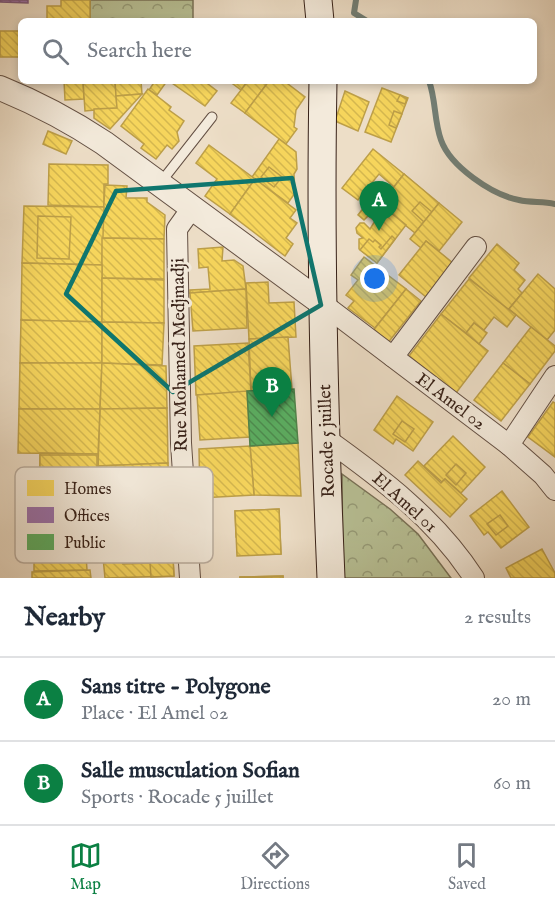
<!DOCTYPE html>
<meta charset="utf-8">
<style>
:root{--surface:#fff;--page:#f6f6f7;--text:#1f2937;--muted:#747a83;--line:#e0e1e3;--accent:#0b8043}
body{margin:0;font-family:"IM FELL English",serif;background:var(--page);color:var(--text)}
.you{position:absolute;left:375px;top:279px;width:21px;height:21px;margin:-15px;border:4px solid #fff;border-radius:50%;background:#1a73e8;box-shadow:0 0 0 9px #1a73e833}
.badge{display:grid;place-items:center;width:39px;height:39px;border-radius:50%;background:var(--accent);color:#fff;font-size:20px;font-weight:700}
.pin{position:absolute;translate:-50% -50px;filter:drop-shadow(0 2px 3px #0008)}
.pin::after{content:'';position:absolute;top:32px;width:21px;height:18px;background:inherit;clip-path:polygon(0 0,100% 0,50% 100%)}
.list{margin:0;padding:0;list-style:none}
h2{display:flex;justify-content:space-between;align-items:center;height:78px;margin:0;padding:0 24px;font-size:26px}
h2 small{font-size:20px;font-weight:400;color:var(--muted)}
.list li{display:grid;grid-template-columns:39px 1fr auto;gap:18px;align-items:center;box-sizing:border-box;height:84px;padding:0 24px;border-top:2px solid var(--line)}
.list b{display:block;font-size:22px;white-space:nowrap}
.list p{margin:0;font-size:20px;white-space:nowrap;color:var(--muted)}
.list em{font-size:20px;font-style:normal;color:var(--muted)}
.icon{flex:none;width:33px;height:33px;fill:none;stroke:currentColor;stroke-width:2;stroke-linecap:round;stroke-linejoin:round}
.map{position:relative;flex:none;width:555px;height:578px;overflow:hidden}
.search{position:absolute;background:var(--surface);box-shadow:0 3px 9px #0003;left:18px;right:18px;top:18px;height:66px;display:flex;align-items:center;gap:15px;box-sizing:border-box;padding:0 21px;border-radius:9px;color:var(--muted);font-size:22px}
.sheet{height:246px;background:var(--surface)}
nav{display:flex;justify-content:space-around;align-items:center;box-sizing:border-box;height:84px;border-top:2px solid var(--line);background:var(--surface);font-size:16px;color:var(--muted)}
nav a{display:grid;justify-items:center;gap:3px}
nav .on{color:var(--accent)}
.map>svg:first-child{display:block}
.forest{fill:url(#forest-crowns);stroke:#787157;stroke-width:1.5}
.homes{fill:url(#homes-back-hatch);stroke:#bd9f48;stroke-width:1.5}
.offices{fill:url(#offices-back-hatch);stroke:#7c587f;stroke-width:1.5}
.public{fill:url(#public-back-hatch);stroke:#50844b;stroke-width:1.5}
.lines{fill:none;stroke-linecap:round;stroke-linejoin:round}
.stream{stroke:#727e75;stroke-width:6}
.service-casing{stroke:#645044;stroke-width:11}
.minor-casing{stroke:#645044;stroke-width:22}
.tertiary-casing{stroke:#645044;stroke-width:26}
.secondary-casing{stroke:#372118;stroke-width:29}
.service{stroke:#f3eadb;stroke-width:9}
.minor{stroke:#f3eadb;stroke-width:20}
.tertiary{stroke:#f3eadb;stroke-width:24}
.secondary{stroke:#f3eadb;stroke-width:27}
.marked{fill:none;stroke:#0f766e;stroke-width:4.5;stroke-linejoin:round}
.labels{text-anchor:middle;stroke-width:6;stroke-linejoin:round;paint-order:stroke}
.street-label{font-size:18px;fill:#372118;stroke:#f3eadb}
.key{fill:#f3eadb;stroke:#bbaea0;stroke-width:1.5}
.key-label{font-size:16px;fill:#372118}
</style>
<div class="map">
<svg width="555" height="578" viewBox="0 0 555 578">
<defs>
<pattern id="forest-crowns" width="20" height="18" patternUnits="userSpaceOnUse" patternTransform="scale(1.5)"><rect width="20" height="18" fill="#b8c196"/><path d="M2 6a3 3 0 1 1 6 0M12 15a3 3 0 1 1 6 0" fill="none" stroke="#969c79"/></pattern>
<pattern id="homes-back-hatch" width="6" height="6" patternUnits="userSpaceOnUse" patternTransform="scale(1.5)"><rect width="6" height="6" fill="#f6d55c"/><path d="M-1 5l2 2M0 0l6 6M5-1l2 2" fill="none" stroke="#d4b74f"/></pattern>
<pattern id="offices-back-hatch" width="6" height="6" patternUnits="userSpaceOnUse" patternTransform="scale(1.5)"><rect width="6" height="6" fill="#9970ab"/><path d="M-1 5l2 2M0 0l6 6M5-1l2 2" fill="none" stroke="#7e5c8a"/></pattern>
<pattern id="public-back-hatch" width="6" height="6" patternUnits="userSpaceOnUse" patternTransform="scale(1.5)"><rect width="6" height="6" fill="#5aae61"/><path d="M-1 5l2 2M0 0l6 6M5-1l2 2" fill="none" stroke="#4b8d4f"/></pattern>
</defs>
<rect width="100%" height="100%" fill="#eddec7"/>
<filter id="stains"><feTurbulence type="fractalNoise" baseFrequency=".00333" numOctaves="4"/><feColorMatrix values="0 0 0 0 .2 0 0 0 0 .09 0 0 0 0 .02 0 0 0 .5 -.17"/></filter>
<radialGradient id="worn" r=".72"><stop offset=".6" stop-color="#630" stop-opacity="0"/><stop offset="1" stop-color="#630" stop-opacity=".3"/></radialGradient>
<g class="forest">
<rect x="90" y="0" width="103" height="21"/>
<path d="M342,474L390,509L418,534L451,578H343Z"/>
</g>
<g class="homes">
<path d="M61,0H90V21H47V6H61Z"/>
<rect x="0" y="31" width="21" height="26"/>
<path d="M64,81H83L84,99L65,100Z"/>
<path d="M83,81H115L117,108L85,111Z"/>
<path d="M115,81H141L142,94L116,96Z"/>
<path d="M155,81H167L157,95L149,90Z"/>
<path d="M169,81H204L217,91L205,106Z"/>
<path d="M229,81H248L241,90Z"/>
<path d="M248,81H269L245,113L231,103Z"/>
<path d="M269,81H284L305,97L296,110L294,127L297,129L286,144L245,113Z"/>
<path d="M382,88L408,98L391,142L365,132Z"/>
<path d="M148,89L171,107L169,110L184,121L177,132L179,141L172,149L167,145L156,159L141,148L144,144L121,126Z"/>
<path d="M345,91L369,102L358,131L335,121Z"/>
<path d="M142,94L110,129L94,118V109L117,108L116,96Z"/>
<path d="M400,95L407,99L405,104L397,101Z"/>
<path d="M394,111L402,114L396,128L389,125Z"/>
<path d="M48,131L72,141L66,154L43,144Z"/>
<path d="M279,139L296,152L297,169L294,174L295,193L288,203L252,177Z"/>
<path d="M209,145L255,179L230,214L205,196L217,179L196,163Z"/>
<path d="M373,149L404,174L394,187L379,174L358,200L342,188Z"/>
<path d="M49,164L108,165V184H104V207L48,205Z"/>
<path d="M269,167L282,177L274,187L261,177Z"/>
<path d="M404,174L424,191L414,203L394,187Z"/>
<path d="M404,174L439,203L415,233L380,205Z"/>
<path d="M255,179L296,210L290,218L297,223L286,238L293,244L285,256L230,214Z"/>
<path d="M105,185L127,186L126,198H147V202L165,215L164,239L102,238Z"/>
<path d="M369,201L372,204L376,201L406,225L377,263L359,249V239L363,238L357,233L356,228L360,223H364L370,229L375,221L368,216L364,220L358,215Z"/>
<path d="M420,202L432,212L424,222L412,211Z"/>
<path d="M439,203L462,222L439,251L426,241L421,248L410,239Z"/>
<path d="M24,206L104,207L102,265L22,263Z"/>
<path d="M38,216L71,217L69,259L37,258Z"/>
<path d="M392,236L395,239L377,263L360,250L369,239L373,242L375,240L381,245L379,247L381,249Z"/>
<path d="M102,238L164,239V279L102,278Z"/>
<path d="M426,241L453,263L426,297L399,275Z"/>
<path d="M497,244L519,263L514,270L525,280L518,289L522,293L508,310L469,278Z"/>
<path d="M223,247L222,261L234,260L243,266L246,289L190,293V290L210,289L208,267L199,268L198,249Z"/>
<path d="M364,257L406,289L375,328L348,308L354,301L346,295L358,280L351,275Z"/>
<path d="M22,263L102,265V322L21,320Z"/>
<path d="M538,274L555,289V330L547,340L509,309Z"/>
<path d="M102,278L164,280V323L102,322Z"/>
<path d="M469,279L516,315L507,327L494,317L484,330L474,323L466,333L441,314Z"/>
<path d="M268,282L269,303L294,302L296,337L249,339L246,283Z"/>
<path d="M246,289L247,328L193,331L190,293Z"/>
<path d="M406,289L421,301L387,344L372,332Z"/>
<path d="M441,314L488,351L456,393L409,356Z"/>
<path d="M21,320L102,322V363H20Z"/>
<path d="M102,322L164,323L162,365L102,363Z"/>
<path d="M474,323L487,333L479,344L466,333Z"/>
<path d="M531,327L555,346V351L530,384L503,363Z"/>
<path d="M288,337L292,389L251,392L249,339Z"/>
<path d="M248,343L251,392L196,395L194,346Z"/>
<path d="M20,363H102L100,409H19Z"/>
<path d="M102,363L166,366L167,408L100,409Z"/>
<path d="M503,363L530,384L501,421L474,400Z"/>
<path d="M247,391L250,437L200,440L197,395Z"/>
<path d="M397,396L433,422L413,451L396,439L393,444L374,430Z"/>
<path d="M553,402L555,403V457L528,437Z"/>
<path d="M167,408L168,463L98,466L100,409Z"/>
<path d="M19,409H100L98,454L18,453Z"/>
<path d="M402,421L414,429L405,442L393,434Z"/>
<path d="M453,436L485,467L461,493L445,479L442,482L424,466Z"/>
<path d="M298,443L301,496L254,495L250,446Z"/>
<path d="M250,446L254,495L200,498L199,449Z"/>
<path d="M40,453L98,454L99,539L39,538Z"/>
<path d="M40,455H97V527H81V478L40,477Z"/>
<path d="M418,461L441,483L445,479L467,499L450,517L405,475Z"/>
<path d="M168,463L171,523L100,526L98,466Z"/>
<path d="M456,464L466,473L456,485L446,475Z"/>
<path d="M502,491L529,527L501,548L488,532L484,535L470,516Z"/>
<path d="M279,509L281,554L245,555L244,537H236L235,511Z"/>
<path d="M279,509L281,554L237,556L235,511Z"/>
<path d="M500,515L508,526L496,535L487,524Z"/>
<path d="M171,523L174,576L105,578L100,526Z"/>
<path d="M171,523L174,576L151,577L150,563L123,564L122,539L146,537V524Z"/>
<path d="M99,539L100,555H86L87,570L34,571V540Z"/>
<path d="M542,549L555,573V578H511L506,568Z"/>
<path d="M90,570L91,578H32V572Z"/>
<path d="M283,576V578H240V577Z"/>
<path d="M283,576V578H240V577Z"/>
</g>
<path class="offices" d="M0,0H28V3L0,2Z"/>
<path class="public" d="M294,389L298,443L250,446L247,391Z"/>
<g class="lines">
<g class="stream">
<path d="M356,0L354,13L367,21"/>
<path d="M429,81C436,100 434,121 441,140C450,166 492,195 519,200C531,203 543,201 555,204"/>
</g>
<defs>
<path id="service" d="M161,182L212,117"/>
<g id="minor">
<path d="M323,304L509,445L543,475L555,490"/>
<path d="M393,357L476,247"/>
<path d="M325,438C381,478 436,519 474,578"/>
<path d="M509,445L555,376"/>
<path d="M190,578L181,443L177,229L192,208"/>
</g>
<path id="tertiary" d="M0,88C37,103 71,121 104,143L323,304"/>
<g id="secondary">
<path d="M318,0L320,21"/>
<path d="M323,81C320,247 324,412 331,578"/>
</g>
</defs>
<use href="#service" class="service-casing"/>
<use href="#minor" class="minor-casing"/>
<use href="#tertiary" class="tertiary-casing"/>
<use href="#secondary" class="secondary-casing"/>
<use href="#service" class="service"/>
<use href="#minor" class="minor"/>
<use href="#tertiary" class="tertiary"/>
<use href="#secondary" class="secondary"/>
</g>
<path class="marked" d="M292,178L321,305L173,392L66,294L116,191Z"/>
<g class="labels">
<g class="street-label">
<text transform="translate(179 355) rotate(-91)" y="6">Rue Mohamed Medjmadji</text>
<text transform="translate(451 401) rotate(37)" y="6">El Amel 02</text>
<text transform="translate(326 441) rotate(-92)" y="6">Rocade 5 juillet</text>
<text transform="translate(405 502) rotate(42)" y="6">El Amel 01</text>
</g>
</g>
<rect x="15" y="467" width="198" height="96" rx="9" class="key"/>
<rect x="27" y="480" width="27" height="16" fill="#f6d55c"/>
<rect x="27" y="507" width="27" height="16" fill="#9970ab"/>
<rect x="27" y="534" width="27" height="16" fill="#5aae61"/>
<g class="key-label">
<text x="64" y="494">Homes</text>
<text x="64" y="521">Offices</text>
<text x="64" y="548">Public</text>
</g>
<rect width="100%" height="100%" filter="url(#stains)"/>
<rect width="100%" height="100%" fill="url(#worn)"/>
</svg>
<div class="you"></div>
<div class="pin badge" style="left:379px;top:231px">A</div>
<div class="pin badge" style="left:272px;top:417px">B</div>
<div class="search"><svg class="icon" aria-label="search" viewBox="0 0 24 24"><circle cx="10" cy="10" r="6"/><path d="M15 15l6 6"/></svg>Search here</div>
</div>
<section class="sheet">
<h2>Nearby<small>2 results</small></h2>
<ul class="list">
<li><span class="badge">A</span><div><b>Sans titre - Polygone</b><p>Place · El Amel 02</p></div><em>20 m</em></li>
<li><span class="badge">B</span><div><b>Salle musculation Sofian</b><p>Sports · Rocade 5 juillet</p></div><em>60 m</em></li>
</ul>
</section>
<nav>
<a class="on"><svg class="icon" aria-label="map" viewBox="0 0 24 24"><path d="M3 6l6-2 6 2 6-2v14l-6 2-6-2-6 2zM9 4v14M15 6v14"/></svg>Map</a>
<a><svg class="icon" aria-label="directions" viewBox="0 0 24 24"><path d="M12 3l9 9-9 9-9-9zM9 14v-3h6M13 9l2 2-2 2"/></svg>Directions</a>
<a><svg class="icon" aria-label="saved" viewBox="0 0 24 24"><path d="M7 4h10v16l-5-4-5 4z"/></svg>Saved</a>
</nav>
